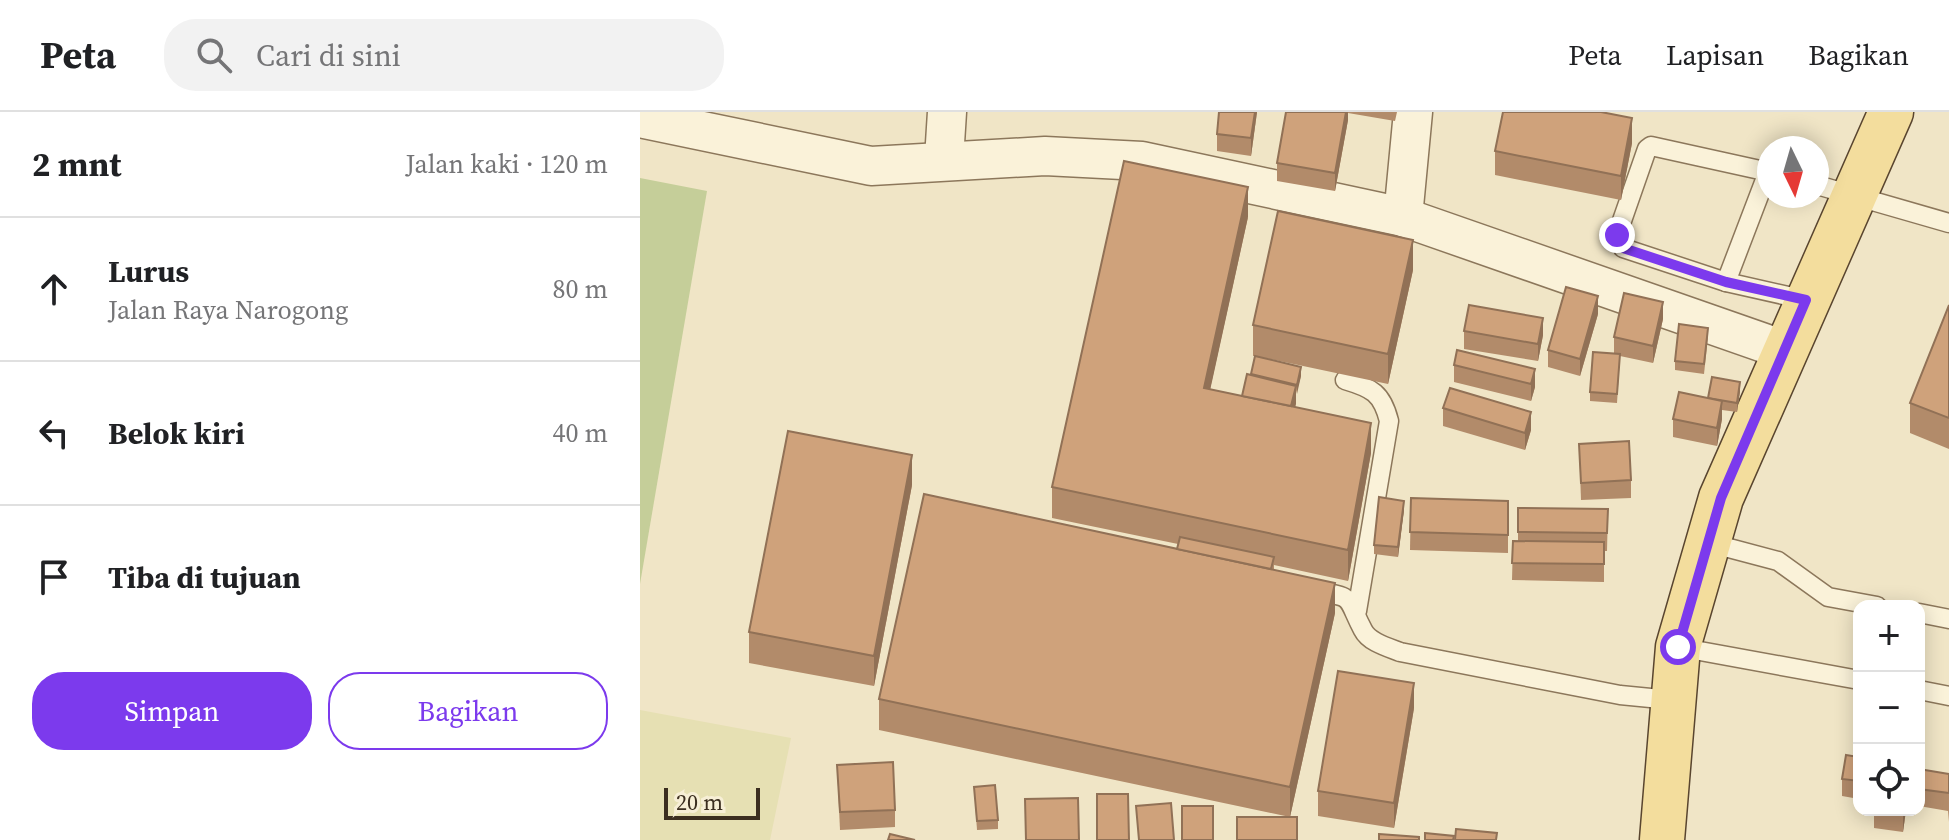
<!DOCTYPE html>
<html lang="id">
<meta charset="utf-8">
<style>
:root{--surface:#fff;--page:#f2f2f2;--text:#202124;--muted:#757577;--line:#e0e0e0;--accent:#7c3aed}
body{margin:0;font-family:"Source Serif 4",serif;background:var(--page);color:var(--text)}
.controls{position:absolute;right:24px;bottom:24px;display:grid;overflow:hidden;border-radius:16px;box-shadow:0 4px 20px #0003}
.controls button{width:72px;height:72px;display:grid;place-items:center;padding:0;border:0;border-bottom:2px solid var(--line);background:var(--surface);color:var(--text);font:40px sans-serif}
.compass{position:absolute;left:1117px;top:24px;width:72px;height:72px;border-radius:50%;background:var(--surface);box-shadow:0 4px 20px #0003;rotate:175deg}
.scale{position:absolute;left:24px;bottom:20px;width:96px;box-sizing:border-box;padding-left:8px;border:4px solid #3b2e1f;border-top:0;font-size:22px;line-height:28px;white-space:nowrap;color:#3b2e1f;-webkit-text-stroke:6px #f7efd6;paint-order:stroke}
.stop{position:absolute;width:24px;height:24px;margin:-18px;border:6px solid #7c3aed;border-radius:50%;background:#fff}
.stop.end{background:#7c3aed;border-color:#fff;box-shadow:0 2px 8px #0008}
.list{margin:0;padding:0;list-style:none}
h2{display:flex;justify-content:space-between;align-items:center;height:104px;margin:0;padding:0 32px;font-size:34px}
h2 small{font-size:26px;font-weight:400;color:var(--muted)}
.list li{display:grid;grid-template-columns:52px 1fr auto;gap:24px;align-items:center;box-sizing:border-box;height:144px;padding:0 32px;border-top:2px solid var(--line)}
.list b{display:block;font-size:30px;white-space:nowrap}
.list p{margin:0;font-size:26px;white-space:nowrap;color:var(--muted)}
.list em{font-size:26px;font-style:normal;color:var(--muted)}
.actions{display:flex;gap:16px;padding:24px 32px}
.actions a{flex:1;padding:18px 0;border:2px solid var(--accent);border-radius:32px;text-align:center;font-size:28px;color:var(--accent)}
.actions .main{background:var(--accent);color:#fff}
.icon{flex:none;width:44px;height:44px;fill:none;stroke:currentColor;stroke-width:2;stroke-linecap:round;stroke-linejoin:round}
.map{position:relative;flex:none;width:1309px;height:728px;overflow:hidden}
header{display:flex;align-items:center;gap:48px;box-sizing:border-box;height:112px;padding:0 40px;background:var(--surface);border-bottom:2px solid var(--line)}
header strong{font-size:38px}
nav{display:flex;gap:44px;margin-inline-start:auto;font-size:28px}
.search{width:560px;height:72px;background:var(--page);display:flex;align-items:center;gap:20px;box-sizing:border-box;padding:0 28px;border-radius:32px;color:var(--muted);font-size:30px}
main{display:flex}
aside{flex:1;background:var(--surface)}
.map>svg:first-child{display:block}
.farmland{fill:#e6e0b3}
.green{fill:#c5ce99}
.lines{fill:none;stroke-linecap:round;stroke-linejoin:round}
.lane-casing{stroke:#8c775b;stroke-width:21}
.street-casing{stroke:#8c775b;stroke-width:41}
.primary-casing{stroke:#59452f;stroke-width:47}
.lane{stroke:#faf2d9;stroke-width:18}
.street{stroke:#faf2d9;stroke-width:38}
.primary{stroke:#f3dd9d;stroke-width:44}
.wall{fill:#b28b6a}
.shaded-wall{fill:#917156}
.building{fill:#cfa27b;stroke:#917156;stroke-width:2}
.route{stroke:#7c3aed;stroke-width:10}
</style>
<header>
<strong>Peta</strong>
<div class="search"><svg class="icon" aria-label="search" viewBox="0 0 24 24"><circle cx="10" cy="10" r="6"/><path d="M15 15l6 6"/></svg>Cari di sini</div>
<nav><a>Peta</a><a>Lapisan</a><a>Bagikan</a></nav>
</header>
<main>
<aside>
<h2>2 mnt<small>Jalan kaki · 120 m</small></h2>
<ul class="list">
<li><svg class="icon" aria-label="ahead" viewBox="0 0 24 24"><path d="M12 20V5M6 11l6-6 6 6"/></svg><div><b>Lurus</b><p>Jalan Raya Narogong</p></div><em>80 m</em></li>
<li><svg class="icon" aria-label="left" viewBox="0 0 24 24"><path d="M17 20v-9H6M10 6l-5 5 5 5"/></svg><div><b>Belok kiri</b></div><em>40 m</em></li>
<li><svg class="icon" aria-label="arrive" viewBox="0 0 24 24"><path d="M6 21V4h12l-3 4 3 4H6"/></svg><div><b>Tiba di tujuan</b></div></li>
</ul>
<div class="actions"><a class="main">Simpan</a><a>Bagikan</a></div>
</aside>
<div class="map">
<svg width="1309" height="728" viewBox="0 0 1309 728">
<rect width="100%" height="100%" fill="#f0e5c6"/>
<path class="farmland" d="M0,598L151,626L130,728H0Z"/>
<path class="green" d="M0,66L67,79L0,472Z"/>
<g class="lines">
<defs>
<g id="lane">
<path d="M1129,60L1011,34L1007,37L977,123L983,136L1086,170L1166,188"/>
<path d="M1177,73L1309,111"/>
<path d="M1086,170L1128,60"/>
<path d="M705,268C732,276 742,281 749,309L717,499"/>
<path d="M1070,431L1138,449L1188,485L1237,494"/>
<path d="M674,479C716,485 705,484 723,518C729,530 747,535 760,540L980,583L1031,588"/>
<path d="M1279,501L1309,507"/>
<path d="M1038,535L1219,568"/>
<path d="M1279,578L1309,584"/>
</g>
<g id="street">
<path d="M0,6L231,54L405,44L502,49L763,105L1147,239"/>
<path d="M304,47L307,0"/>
<path d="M763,105L773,0"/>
</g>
<path id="primary" d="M1022,728L1038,535L1081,386L1251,0"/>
</defs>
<use href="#lane" class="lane-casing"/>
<use href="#street" class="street-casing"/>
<use href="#primary" class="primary-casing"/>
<use href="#lane" class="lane"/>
<use href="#street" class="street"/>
<use href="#primary" class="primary"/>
</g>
<g class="wall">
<path d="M579,0H617L611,44L577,39V22Z"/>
<path d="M646,0H757L755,9L708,1V8L695,79L637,69V51Z"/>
<path d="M992,31L981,88L855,63V39Z"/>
<path d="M608,105L570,277L602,284L611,262L615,244H613V213L773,158L748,272L620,245L661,264L656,282L655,295L731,341L708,469L634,453V457L695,501L650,705L239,618V587L538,437V432L412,406V375Z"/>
<path d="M1309,193V337L1270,321V291Z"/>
<path d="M958,202L940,264L908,255V238Z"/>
<path d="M1023,207L1013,251L980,244L977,291L950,289V280L974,242V225Z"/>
<path d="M824,219L903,223L898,249L824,237Z"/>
<path d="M1068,225L1064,262L1035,258V249Z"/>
<path d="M814,253L895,257V275L891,289L814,270Z"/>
<path d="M1100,279L1097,300L1082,298V307L1077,334L1033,325V307L1068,286Z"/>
<path d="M803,296L891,318L885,338L803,314Z"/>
<path d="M939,332L991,368V386L941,388Z"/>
<path d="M272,373L234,574L109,551V520Z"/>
<path d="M771,386L868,389V441L770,438Z"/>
<path d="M878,396L968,397L967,439H964V470L872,468L873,429H878Z"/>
<path d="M764,398L758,445L734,442V433Z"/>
<path d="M774,596L754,716L678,704V679Z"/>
<path d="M1219,645V687L1202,684V667Z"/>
<path d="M197,653L255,698V715L200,718Z"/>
<path d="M1279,657L1309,662V710L1308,699L1279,694Z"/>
<path d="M334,675L358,708V717L337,718Z"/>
<path d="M1234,698H1266L1263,720L1234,716Z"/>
</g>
<g class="shaded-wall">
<path d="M615,0H617L611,44V26Z"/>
<path d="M706,0H708V8L695,79V61Z"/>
<path d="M992,6V31L981,88V64Z"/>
<path d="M608,75V105L564,306V276Z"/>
<path d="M773,128V158L748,272V242Z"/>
<path d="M958,184V202L940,264V247Z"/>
<path d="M1023,190V207L1013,251V234Z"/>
<path d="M903,206V223L898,249V232Z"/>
<path d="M661,255V264L657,282V273Z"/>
<path d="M895,257V275L891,289V272Z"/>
<path d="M1100,270V279L1097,300V291Z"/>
<path d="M656,274V292L650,317V299Z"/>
<path d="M1082,289V307L1077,334V316Z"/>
<path d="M891,300V318L885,338V321Z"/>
<path d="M731,311V341L708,469V438Z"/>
<path d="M272,343V373L234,574V544Z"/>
<path d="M764,389V398L758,445V435Z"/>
<path d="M695,471V501L650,705V675Z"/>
<path d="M774,571V596L754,716V691Z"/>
<path d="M1263,698H1266L1263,720Z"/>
</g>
<g class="building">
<path d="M579,0H615L611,26L577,22Z"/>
<path d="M646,0H706L695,61L637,51Z"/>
<path d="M863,0H961L992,6L981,64L855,39Z"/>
<path d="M484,49L608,75L564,276L731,311L708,438L412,375Z"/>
<path d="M638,99L773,128L748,242L613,213Z"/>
<path d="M926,175L958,184L940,247L908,238Z"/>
<path d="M984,181L1023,190L1013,234L974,225Z"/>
<path d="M829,193L903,206L898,232L824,219Z"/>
<path d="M1309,193V306L1270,291Z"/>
<path d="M1039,212L1068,216L1064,252L1035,249Z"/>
<path d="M817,238L895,257L891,272L814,253Z"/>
<path d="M953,240L980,242L977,282L950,280Z"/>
<path d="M615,244L661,255L657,273L611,262Z"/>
<path d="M607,262L656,274L651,294L602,284Z"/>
<path d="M1072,265L1100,270L1097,291L1068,286Z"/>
<path d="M810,276L891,300L885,321L803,296Z"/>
<path d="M1039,280L1082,289L1077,316L1033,307Z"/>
<path d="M148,319L272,343L234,544L109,520Z"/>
<path d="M989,329L991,368L941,371L939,332Z"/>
<path d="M284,382L695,471L650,675L239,587Z"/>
<path d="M739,385L764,389L758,435L734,433Z"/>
<path d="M771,386L868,389V423L770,420Z"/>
<path d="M878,396L968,397L967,421L878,420Z"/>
<path d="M540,425L634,445L631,457L537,437Z"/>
<path d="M873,429L964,430V452L872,451Z"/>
<path d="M698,559L774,571L754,691L678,679Z"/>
<path d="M1206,643L1219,645V669L1202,667Z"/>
<path d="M253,650L255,698L200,700L197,653Z"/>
<path d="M1279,657L1309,662V681L1279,677Z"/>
<path d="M355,673L358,708L337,709L334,675Z"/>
<path d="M457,682H488L489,728H457Z"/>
<path d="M438,686L439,728H386L385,687Z"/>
<path d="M531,691L534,728H499L496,694Z"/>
<rect x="542" y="694" width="31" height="34"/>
<path d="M1234,698H1263V702Z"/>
<rect x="597" y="705" width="60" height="23"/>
<path d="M816,717L857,721L856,728H815Z"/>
<path d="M785,721L814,724L813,728H785Z"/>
<path d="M250,722L275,728H248Z"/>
<path d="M739,722L779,725V728H739Z"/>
</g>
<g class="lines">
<path class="route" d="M977,123L983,136L1086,170L1166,188L1081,386L1038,535"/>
</g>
</svg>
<div class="controls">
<button>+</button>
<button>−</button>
<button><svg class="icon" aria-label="locate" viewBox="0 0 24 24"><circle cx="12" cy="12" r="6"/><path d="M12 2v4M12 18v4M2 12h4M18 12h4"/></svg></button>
</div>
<svg class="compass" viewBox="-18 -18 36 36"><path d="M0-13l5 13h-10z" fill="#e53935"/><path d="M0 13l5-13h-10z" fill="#757577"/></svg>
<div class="scale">20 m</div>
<div class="stop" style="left:1038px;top:535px"></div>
<div class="stop end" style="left:977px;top:123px"></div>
</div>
</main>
